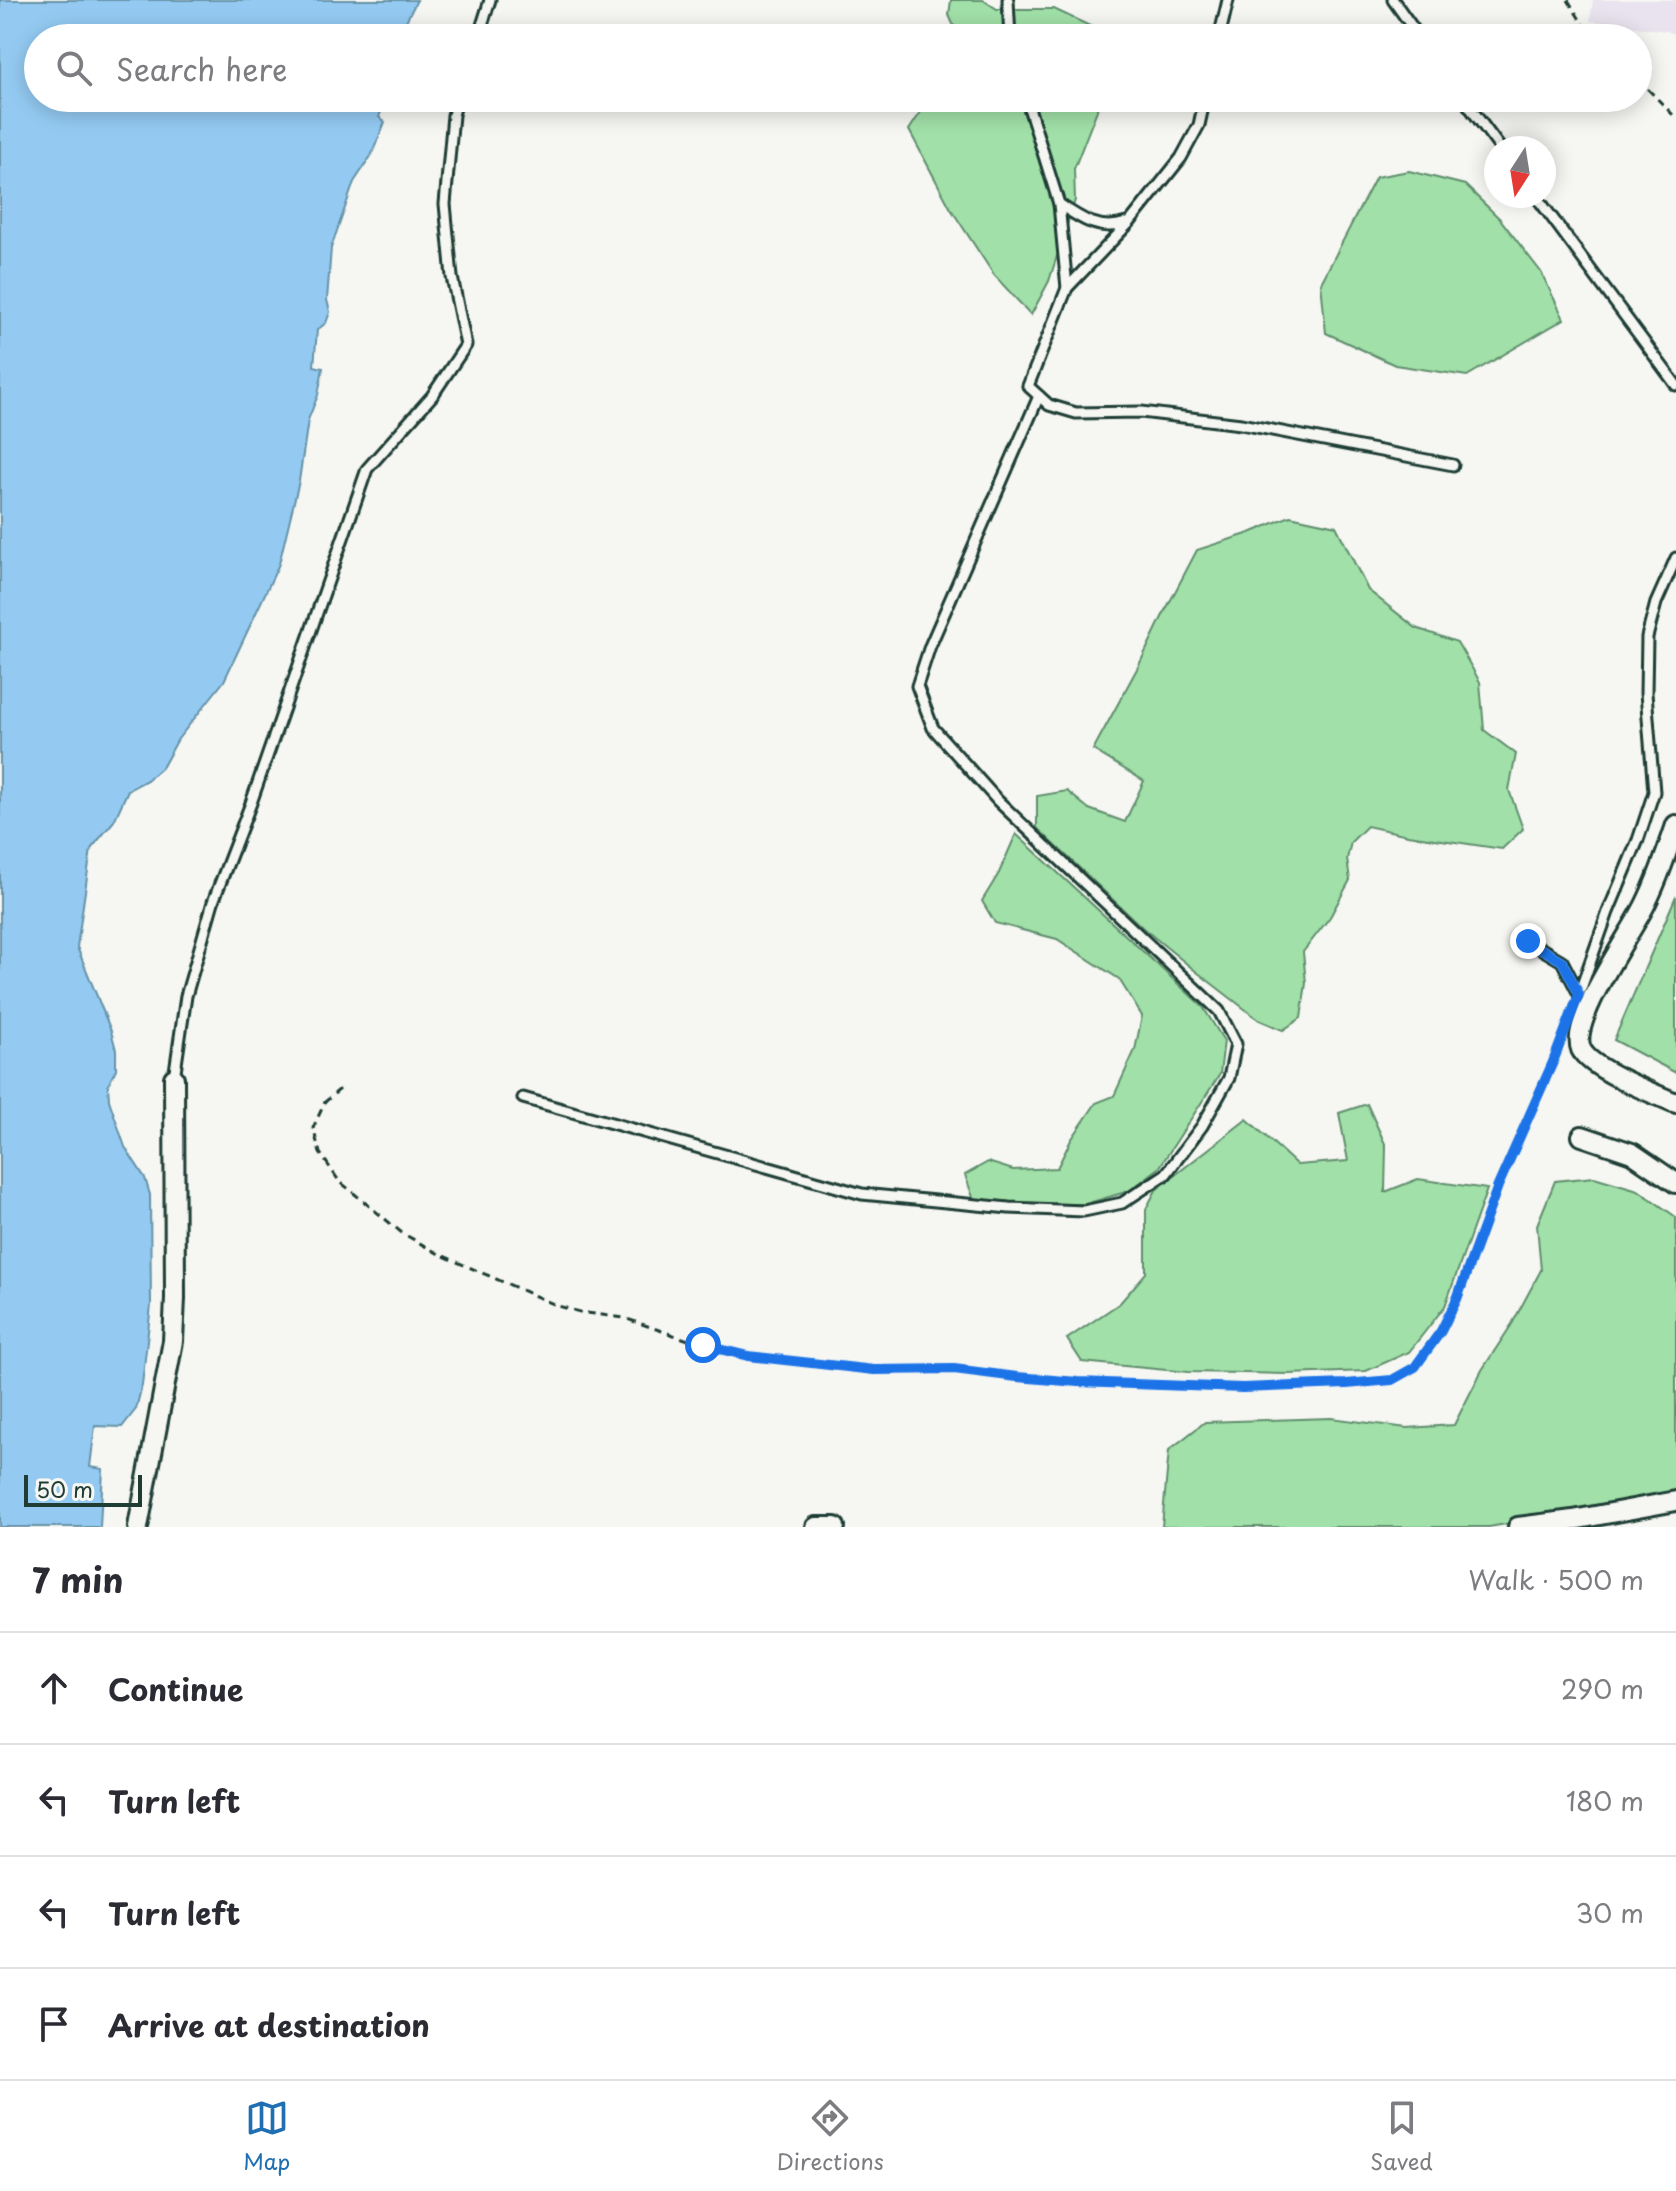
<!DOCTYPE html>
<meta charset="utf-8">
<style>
:root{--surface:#fff;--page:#f2f2f3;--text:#2b2b33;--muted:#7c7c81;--line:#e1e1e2;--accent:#1f6fb2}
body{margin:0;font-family:"Playpen Sans",sans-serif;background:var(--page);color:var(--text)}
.compass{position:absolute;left:1484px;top:136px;width:72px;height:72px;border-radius:50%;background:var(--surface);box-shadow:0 4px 20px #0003;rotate:192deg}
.scale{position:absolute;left:24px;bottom:20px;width:118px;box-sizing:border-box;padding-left:8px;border:4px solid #1f3d34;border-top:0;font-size:22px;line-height:28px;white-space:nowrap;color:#1f3d34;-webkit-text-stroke:6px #f6f6f2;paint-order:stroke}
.stop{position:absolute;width:24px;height:24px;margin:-18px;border:6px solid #1a73e8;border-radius:50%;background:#fff}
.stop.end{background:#1a73e8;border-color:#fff;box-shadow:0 2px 8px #0008}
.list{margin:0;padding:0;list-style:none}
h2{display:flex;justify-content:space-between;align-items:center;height:104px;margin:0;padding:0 32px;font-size:34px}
h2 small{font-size:26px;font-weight:400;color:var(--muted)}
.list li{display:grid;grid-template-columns:52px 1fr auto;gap:24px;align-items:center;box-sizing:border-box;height:112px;padding:0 32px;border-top:2px solid var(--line)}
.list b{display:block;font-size:30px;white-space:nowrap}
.list em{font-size:26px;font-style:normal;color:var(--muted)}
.icon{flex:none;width:44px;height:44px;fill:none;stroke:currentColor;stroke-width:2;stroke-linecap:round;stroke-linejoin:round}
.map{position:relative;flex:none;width:1676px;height:1527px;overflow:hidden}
.search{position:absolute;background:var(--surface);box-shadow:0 4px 20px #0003;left:24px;right:24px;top:24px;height:88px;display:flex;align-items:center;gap:20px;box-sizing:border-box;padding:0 28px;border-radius:44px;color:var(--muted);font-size:30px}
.sheet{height:552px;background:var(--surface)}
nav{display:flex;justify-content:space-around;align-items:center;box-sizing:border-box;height:112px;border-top:2px solid var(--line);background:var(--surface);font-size:22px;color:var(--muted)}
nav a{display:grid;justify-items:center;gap:4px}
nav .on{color:var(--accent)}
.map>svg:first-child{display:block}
.built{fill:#e9e3ef}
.green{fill:#a1e0a8;stroke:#608e6e;stroke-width:2}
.water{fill:#94caf2;stroke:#6592a6;stroke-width:2}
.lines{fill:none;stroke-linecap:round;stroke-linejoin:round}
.lane-casing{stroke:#1f3d34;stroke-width:15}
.street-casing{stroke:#1f3d34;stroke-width:24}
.path{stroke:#1f3d34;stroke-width:3;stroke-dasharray:8 6;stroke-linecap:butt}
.lane{stroke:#f6f6f2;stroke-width:9}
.street{stroke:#f6f6f2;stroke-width:18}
.route{stroke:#1a73e8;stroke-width:10}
</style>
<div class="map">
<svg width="1676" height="1527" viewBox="0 0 1676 1527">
<rect width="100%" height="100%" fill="#f6f6f2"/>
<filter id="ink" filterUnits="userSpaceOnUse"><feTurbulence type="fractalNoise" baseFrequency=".0125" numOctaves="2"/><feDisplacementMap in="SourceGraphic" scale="16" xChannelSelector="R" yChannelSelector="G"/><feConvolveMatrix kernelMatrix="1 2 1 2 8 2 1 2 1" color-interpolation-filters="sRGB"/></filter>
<g filter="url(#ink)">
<path class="built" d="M1593,0H1676V35L1667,31L1590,21Z"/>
<g class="green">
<path d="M951,0H983L997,9H1054L1111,36L1110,38H959L949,15Z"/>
<path d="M930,98H1099L1097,110L1074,169L1075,200L1049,281L1031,315L994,275L951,209L909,130Z"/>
<path d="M1409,171L1465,185L1500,219L1541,272L1564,319L1467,376L1395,365L1326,333L1321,283L1376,177Z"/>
<path d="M1290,516L1336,526L1368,590L1416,628L1457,642L1480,682L1484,730L1516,754L1509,790L1523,829L1502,849L1408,835L1367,826L1351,842L1347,859L1350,880L1330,917L1303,952L1306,983L1301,1018L1283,1030L1259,1020L1193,969L1143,928L1037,828V796L1067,791L1089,809L1125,822L1144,781L1093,750L1139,665L1164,613L1197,550L1250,533Z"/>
<path d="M1016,834L1203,1007L1224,1041L1220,1074L1159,1168L1129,1191L1085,1204H1035L974,1200L965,1175L988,1162L1013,1170L1057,1168L1071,1140L1096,1103L1114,1096L1135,1050L1142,1016L1119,979L1057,939L995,923L982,901L999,873Z"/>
<path d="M1676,896V1073L1614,1040Z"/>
<path d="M1367,1104L1386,1146L1385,1192L1418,1179L1487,1189L1445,1306L1409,1352L1366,1371L1289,1374L1188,1372L1082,1362L1067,1339L1120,1303L1146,1273V1209L1156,1190L1247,1119L1297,1165L1348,1161L1339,1113Z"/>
<path d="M1594,1177L1638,1190L1676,1217V1494L1489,1527H1162L1169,1450L1205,1422L1331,1418L1407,1428L1454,1425L1482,1370L1512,1324L1541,1270L1537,1225L1555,1181Z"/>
</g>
<path class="water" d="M0,0H417L402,29L401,38H38V98H393L389,104L383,107L379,117L385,122L371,156L354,182L331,248L327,300L330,312L326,323L317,330L314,366L323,368L318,395L308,420L299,481L279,564L224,681L178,739L163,766L147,780L128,790L114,821L91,849L77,947L111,1031L116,1050V1069L108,1085L109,1100L125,1147L145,1178L150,1195L151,1305L142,1385L136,1409L122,1427L95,1426L90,1467L103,1469L100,1527H0Z"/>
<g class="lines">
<defs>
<g id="lane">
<path d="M1008,0L1010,38"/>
<path d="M1393,0L1420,38"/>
<path d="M478,38L490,0"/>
<path d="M1219,38L1228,0"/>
<path d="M1026,98L1059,204L1067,288"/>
<path d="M1205,98L1199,125L1181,158L1130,222L1067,288L1028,386L1049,405L1076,413L1141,412L1241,424L1453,465"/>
<path d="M1463,98L1500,148"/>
<path d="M1536,196L1676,385"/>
<path d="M1059,204C1081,219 1100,232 1126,223"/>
<path d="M1528,941L1562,961L1579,994L1608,912L1638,840L1654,792L1646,693L1647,637L1656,603L1676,558"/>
<path d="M174,1078L186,996L213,902L251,803L367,469L432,396L466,345L452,277L445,204L453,115L458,98"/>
<path d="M523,1098L862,1194L1009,1208L1084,1211L1122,1203L1166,1174L1202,1126L1229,1078L1236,1044L1219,1011L998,801L933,728L917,686L930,646L1039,396"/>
</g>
<g id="street">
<path d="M1676,825C1667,852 1658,879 1645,905C1631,934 1569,1020 1581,1049C1590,1069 1654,1094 1676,1103"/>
<path d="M1582,1136L1632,1153L1676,1183"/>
<path d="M138,1527L173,1341L175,1298L174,1078"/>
<path d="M816,1527H835"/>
<path d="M1518,1527L1573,1520L1676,1501"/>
</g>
</defs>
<use href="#lane" class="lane-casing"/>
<use href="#street" class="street-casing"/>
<g class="path">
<path d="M1568,0L1584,26L1597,38"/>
<path d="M1638,79L1676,118"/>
<path d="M340,1089L325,1102L313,1128L320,1153L339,1181L402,1233L439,1254L558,1306L580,1312L624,1318L703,1345L748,1356L874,1370L954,1369L1017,1377L1078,1382L1243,1388L1346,1384L1392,1380L1415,1367L1441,1331L1457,1299L1498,1186L1562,1038"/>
</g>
<use href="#lane" class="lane"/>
<use href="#street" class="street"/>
</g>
</g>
<g class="lines" filter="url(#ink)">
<path class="route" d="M703,1345L748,1356L874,1370L954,1369L1017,1377L1078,1382L1243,1388L1346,1384L1392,1380L1415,1367L1441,1331L1457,1299L1498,1186L1553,1062L1579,994L1562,961L1528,941"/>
</g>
</svg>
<svg class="compass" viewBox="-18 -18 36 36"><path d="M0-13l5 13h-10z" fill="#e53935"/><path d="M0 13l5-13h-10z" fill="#7c7c81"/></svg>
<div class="scale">50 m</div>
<div class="stop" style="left:703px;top:1345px"></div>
<div class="stop end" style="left:1528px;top:941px"></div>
<div class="search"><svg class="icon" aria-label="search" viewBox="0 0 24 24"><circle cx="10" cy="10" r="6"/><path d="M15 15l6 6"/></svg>Search here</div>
</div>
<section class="sheet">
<h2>7 min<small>Walk · 500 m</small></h2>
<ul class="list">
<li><svg class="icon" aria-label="ahead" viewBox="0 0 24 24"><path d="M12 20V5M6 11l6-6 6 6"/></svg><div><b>Continue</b></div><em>290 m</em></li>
<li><svg class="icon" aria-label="left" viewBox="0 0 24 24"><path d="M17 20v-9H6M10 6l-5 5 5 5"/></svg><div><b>Turn left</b></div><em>180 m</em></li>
<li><svg class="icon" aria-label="left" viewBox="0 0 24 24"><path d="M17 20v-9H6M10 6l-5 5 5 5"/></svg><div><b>Turn left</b></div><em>30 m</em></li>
<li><svg class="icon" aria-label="arrive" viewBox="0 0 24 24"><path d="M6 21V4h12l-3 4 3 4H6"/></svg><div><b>Arrive at destination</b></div></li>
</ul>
</section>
<nav>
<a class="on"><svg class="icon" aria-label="map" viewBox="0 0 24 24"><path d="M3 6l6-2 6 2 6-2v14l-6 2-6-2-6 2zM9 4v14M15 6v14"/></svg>Map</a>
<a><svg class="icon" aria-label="directions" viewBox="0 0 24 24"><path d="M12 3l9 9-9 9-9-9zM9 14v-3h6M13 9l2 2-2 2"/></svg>Directions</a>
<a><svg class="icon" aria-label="saved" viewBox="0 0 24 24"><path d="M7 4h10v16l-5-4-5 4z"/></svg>Saved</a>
</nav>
